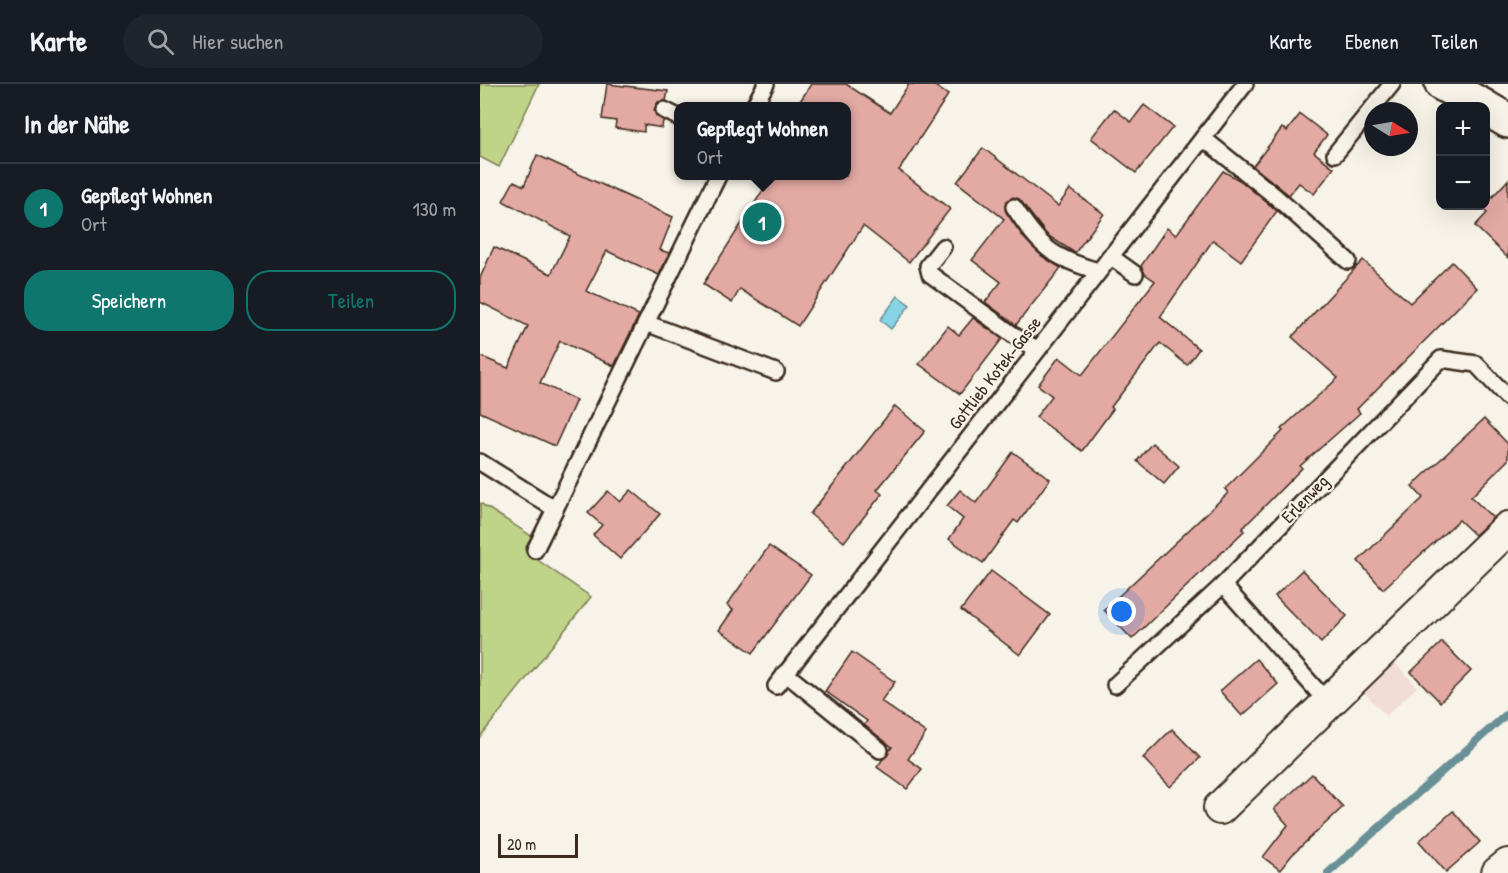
<!DOCTYPE html>
<html lang="de">
<meta charset="utf-8">
<style>
:root{--surface:#171b24;--page:#20242c;--text:#f1f3f6;--muted:#9ea1a6;--line:#363941;--accent:#0f766e}
body{margin:0;font-family:"Patrick Hand",sans-serif;background:var(--page);color:var(--text)}
.controls{position:absolute;right:18px;top:18px;display:grid;overflow:hidden;border-radius:12px;box-shadow:0 6px 24px #0002}
.controls button{width:54px;height:54px;display:grid;place-items:center;padding:0;border:0;border-bottom:2px solid var(--line);background:var(--surface);color:var(--text);font:30px sans-serif}
.compass{position:absolute;left:884px;top:18px;width:54px;height:54px;border-radius:50%;background:var(--surface);box-shadow:0 6px 24px #0002;rotate:101deg}
.scale{position:absolute;left:18px;bottom:15px;width:80px;box-sizing:border-box;padding-left:6px;border:3px solid #3b2a1e;border-top:0;font-size:16px;line-height:21px;white-space:nowrap;color:#3b2a1e;-webkit-text-stroke:4px #f7f3e8;paint-order:stroke}
.you{position:absolute;left:642px;top:528px;width:21px;height:21px;margin:-15px;border:4px solid #fff;border-radius:50%;background:#1a73e8;box-shadow:0 0 0 9px #1a73e833}
.badge{display:grid;place-items:center;width:39px;height:39px;border-radius:50%;background:var(--accent);color:#fff;font-size:20px;font-weight:700}
.pin{position:absolute;translate:-50% -50%;border:3px solid #fff;box-shadow:0 2px 6px #0006}
.popup{position:absolute;left:194px;top:18px;width:177px;height:78px;box-sizing:border-box;display:grid;place-content:center;border-radius:12px;background:var(--surface);filter:drop-shadow(0 2px 4px #0005);font-size:20px;white-space:nowrap;color:var(--muted)}
.popup b{font-size:22px;color:var(--text)}
.popup::after{content:'';position:absolute;left:50%;top:100%;margin-left:-12px;border:12px solid transparent;border-top-color:var(--surface)}
.list{margin:0;padding:0;list-style:none}
h2{display:flex;justify-content:space-between;align-items:center;height:78px;margin:0;padding:0 24px;font-size:26px}
h2 small{font-size:20px;font-weight:400;color:var(--muted)}
.list li{display:grid;grid-template-columns:39px 1fr auto;gap:18px;align-items:center;box-sizing:border-box;height:90px;padding:0 24px;border-top:2px solid var(--line)}
.list b{display:block;font-size:22px;white-space:nowrap}
.list p{margin:0;font-size:20px;white-space:nowrap;color:var(--muted)}
.list em{font-size:20px;font-style:normal;color:var(--muted)}
.actions{display:flex;gap:12px;padding:18px 24px}
.actions a{flex:1;padding:14px 0;border:2px solid var(--accent);border-radius:24px;text-align:center;font-size:21px;color:var(--accent)}
.actions .main{background:var(--accent);color:#fff}
.icon{flex:none;width:33px;height:33px;fill:none;stroke:currentColor;stroke-width:2;stroke-linecap:round;stroke-linejoin:round}
.map{position:relative;flex:none;width:1028px;height:789px;overflow:hidden}
header{display:flex;align-items:center;gap:36px;box-sizing:border-box;height:84px;padding:0 30px;background:var(--surface);border-bottom:2px solid var(--line)}
header strong{font-size:28px}
nav{display:flex;gap:33px;margin-inline-start:auto;font-size:21px}
.search{width:420px;height:54px;background:var(--page);display:flex;align-items:center;gap:15px;box-sizing:border-box;padding:0 21px;border-radius:33px;color:var(--muted);font-size:22px}
main{display:flex}
aside{flex:1;background:var(--surface)}
.map>svg:first-child{display:block}
.built{fill:#f1ddd3}
.green{fill:#bfd389;stroke:#7d7e54;stroke-width:1.5}
.water{fill:#87d4e6;stroke:#699096;stroke-width:1.5}
.lines{fill:none;stroke-linecap:round;stroke-linejoin:round}
.stream{stroke:#699096;stroke-width:8}
.building{fill:#e3a9a3;stroke:#3b2a1e;stroke-width:1.5}
.lane-casing{stroke:#3b2a1e;stroke-width:20}
.street-casing{stroke:#3b2a1e;stroke-width:36}
.secondary-casing{stroke:#3b2a1e;stroke-width:38}
.lane{stroke:#f7f3e8;stroke-width:15}
.street{stroke:#f7f3e8;stroke-width:32}
.secondary{stroke:#f7f3e8;stroke-width:33}
.labels{text-anchor:middle;stroke-width:4.5;stroke-linejoin:round;paint-order:stroke}
.street-label{font-size:18px;fill:#3b2a1e;stroke:#f7f3e8}
</style>
<header>
<strong>Karte</strong>
<div class="search"><svg class="icon" aria-label="search" viewBox="0 0 24 24"><circle cx="10" cy="10" r="6"/><path d="M15 15l6 6"/></svg>Hier suchen</div>
<nav><a>Karte</a><a>Ebenen</a><a>Teilen</a></nav>
</header>
<main>
<aside>
<h2>In der Nähe<small></small></h2>
<ul class="list">
<li><span class="badge">1</span><div><b>Gepflegt Wohnen</b><p>Ort</p></div><em>130 m</em></li>
</ul>
<div class="actions"><a class="main">Speichern</a><a>Teilen</a></div>
</aside>
<div class="map">
<svg width="1028" height="789" viewBox="0 0 1028 789">
<rect width="100%" height="100%" fill="#f7f3e8"/>
<filter id="ink" filterUnits="userSpaceOnUse"><feTurbulence type="fractalNoise" baseFrequency=".0167" numOctaves="2"/><feDisplacementMap in="SourceGraphic" scale="12" xChannelSelector="R" yChannelSelector="G"/><feConvolveMatrix kernelMatrix="1 2 1 2 8 2 1 2 1" color-interpolation-filters="sRGB"/></filter>
<g filter="url(#ink)">
<path class="built" d="M912,576L937,603L906,632L881,605Z"/>
<g class="green">
<path d="M0,0H59L19,83L0,73Z"/>
<path d="M0,419L53,453L49,470L111,513L0,653Z"/>
</g>
<path class="water" d="M418,212L430,221L411,245L400,236Z"/>
<g class="lines">
<path class="stream" d="M848,789L1028,629"/>
</g>
<g class="building">
<path d="M127,0L188,7L186,17L178,18L174,26L176,32L183,36L182,44L164,41V48L135,44L136,37L122,35Z"/>
<path d="M331,0H366L410,29L429,0H452L468,11L419,86L470,125L429,178L383,142L318,242L260,205L252,219L223,200L292,92H366V22H317Z"/>
<path d="M664,21L693,43L656,89L611,54L634,25L651,38Z"/>
<path d="M820,30L847,51L834,68L854,84L834,110L819,99L809,111L773,82L802,44L807,47Z"/>
<path d="M503,64L578,122L590,105L624,130L595,169L567,151L539,115L533,113L526,118V128L544,154L562,172L581,184L536,241L505,218L521,198L492,176L524,135L477,98Z"/>
<path d="M57,71L193,133L180,166L189,169L179,191L127,167L106,207L159,231L134,282L80,257L60,299L96,316L75,362L0,328V272L28,284L48,242L0,218V194L14,163L71,190L90,152L23,117L34,97L44,102Z"/>
<path d="M743,87L761,97L797,127L761,177L733,156L680,233L719,265L707,281L680,259L631,323L633,325L602,367L556,333L572,312L558,301L579,273L602,291L675,197L665,190L661,182L687,144L696,151Z"/>
<path d="M1028,96V174L995,142L1007,129L1002,124Z"/>
<path d="M883,176L930,219L972,178L997,204L877,325L880,329L820,382L822,384L762,445L764,447L652,555L624,526L748,409L745,405L803,347L801,345L858,294L812,253Z"/>
<path d="M493,234L522,255L480,310L439,280L468,242L479,251Z"/>
<path d="M415,322L445,347L397,406L402,410L364,458L330,430Z"/>
<path d="M1004,335L1028,360V376L991,413L1013,434L995,451L979,436L903,505L878,477L943,414L932,402Z"/>
<path d="M672,359L699,382L684,400L657,377Z"/>
<path d="M533,368L570,395L538,439L534,436L503,479L469,455L483,435L467,422L480,406L496,419Z"/>
<path d="M151,406L180,430L140,475L113,451L122,441L108,429L128,407L140,418Z"/>
<path d="M289,462L331,491L273,569L239,546L253,526L247,521Z"/>
<path d="M822,486L867,532L841,559L795,512Z"/>
<path d="M511,487L570,531L540,571L481,526Z"/>
<path d="M962,558L991,587L960,618L931,588Z"/>
<path d="M372,568L415,598L401,617L446,649L428,675L442,685L427,705L397,683L412,663L384,641L387,637L345,607Z"/>
<path d="M776,575L798,600L762,632L740,607Z"/>
<path d="M692,645L720,674L690,703L663,674Z"/>
<path d="M832,690L863,723L812,771L800,786L783,773L808,741L794,725Z"/>
<path d="M973,727L1000,758L966,788L939,757Z"/>
</g>
<g class="lines">
<defs>
<g id="lane">
<path d="M274,22L286,0"/>
<path d="M184,26L198,33"/>
<path d="M723,54L796,113L868,177"/>
<path d="M855,70L912,0"/>
<path d="M534,123C560,163 572,174 618,187"/>
<path d="M463,163L448,182L450,190L543,258L558,265"/>
<path d="M630,172L655,190"/>
<path d="M166,239L296,288"/>
<path d="M0,378L75,425"/>
<path d="M55,466L238,92"/>
<path d="M305,589L400,666"/>
<path d="M635,601L743,501"/>
<path d="M296,602L765,0"/>
<path d="M848,619L743,501L961,275L996,280L1028,314"/>
</g>
<g id="street">
<path d="M740,724L1028,444"/>
<path d="M1018,789L1028,781"/>
</g>
<g id="secondary">
<path d="M962,0L1003,22"/>
<path d="M1006,24L1028,37"/>
</g>
</defs>
<use href="#lane" class="lane-casing"/>
<use href="#street" class="street-casing"/>
<use href="#secondary" class="secondary-casing"/>
<use href="#lane" class="lane"/>
<use href="#street" class="street"/>
<use href="#secondary" class="secondary"/>
</g>
</g>
<g class="labels">
<g class="street-label">
<text transform="translate(515 289) rotate(-52)" y="6">Gottlieb Kotek-Gasse</text>
<text transform="translate(825 415) rotate(-46)" y="6">Erlenweg</text>
</g>
</g>
</svg>
<div class="controls">
<button>+</button>
<button>−</button>
</div>
<svg class="compass" viewBox="-18 -18 36 36"><path d="M0-13l5 13h-10z" fill="#e53935"/><path d="M0 13l5-13h-10z" fill="#9ea1a6"/></svg>
<div class="scale">20 m</div>
<div class="you"></div>
<div class="pin badge" style="left:282px;top:138px">1</div>
<div class="popup"><b>Gepflegt Wohnen</b>Ort</div>
</div>
</main>
